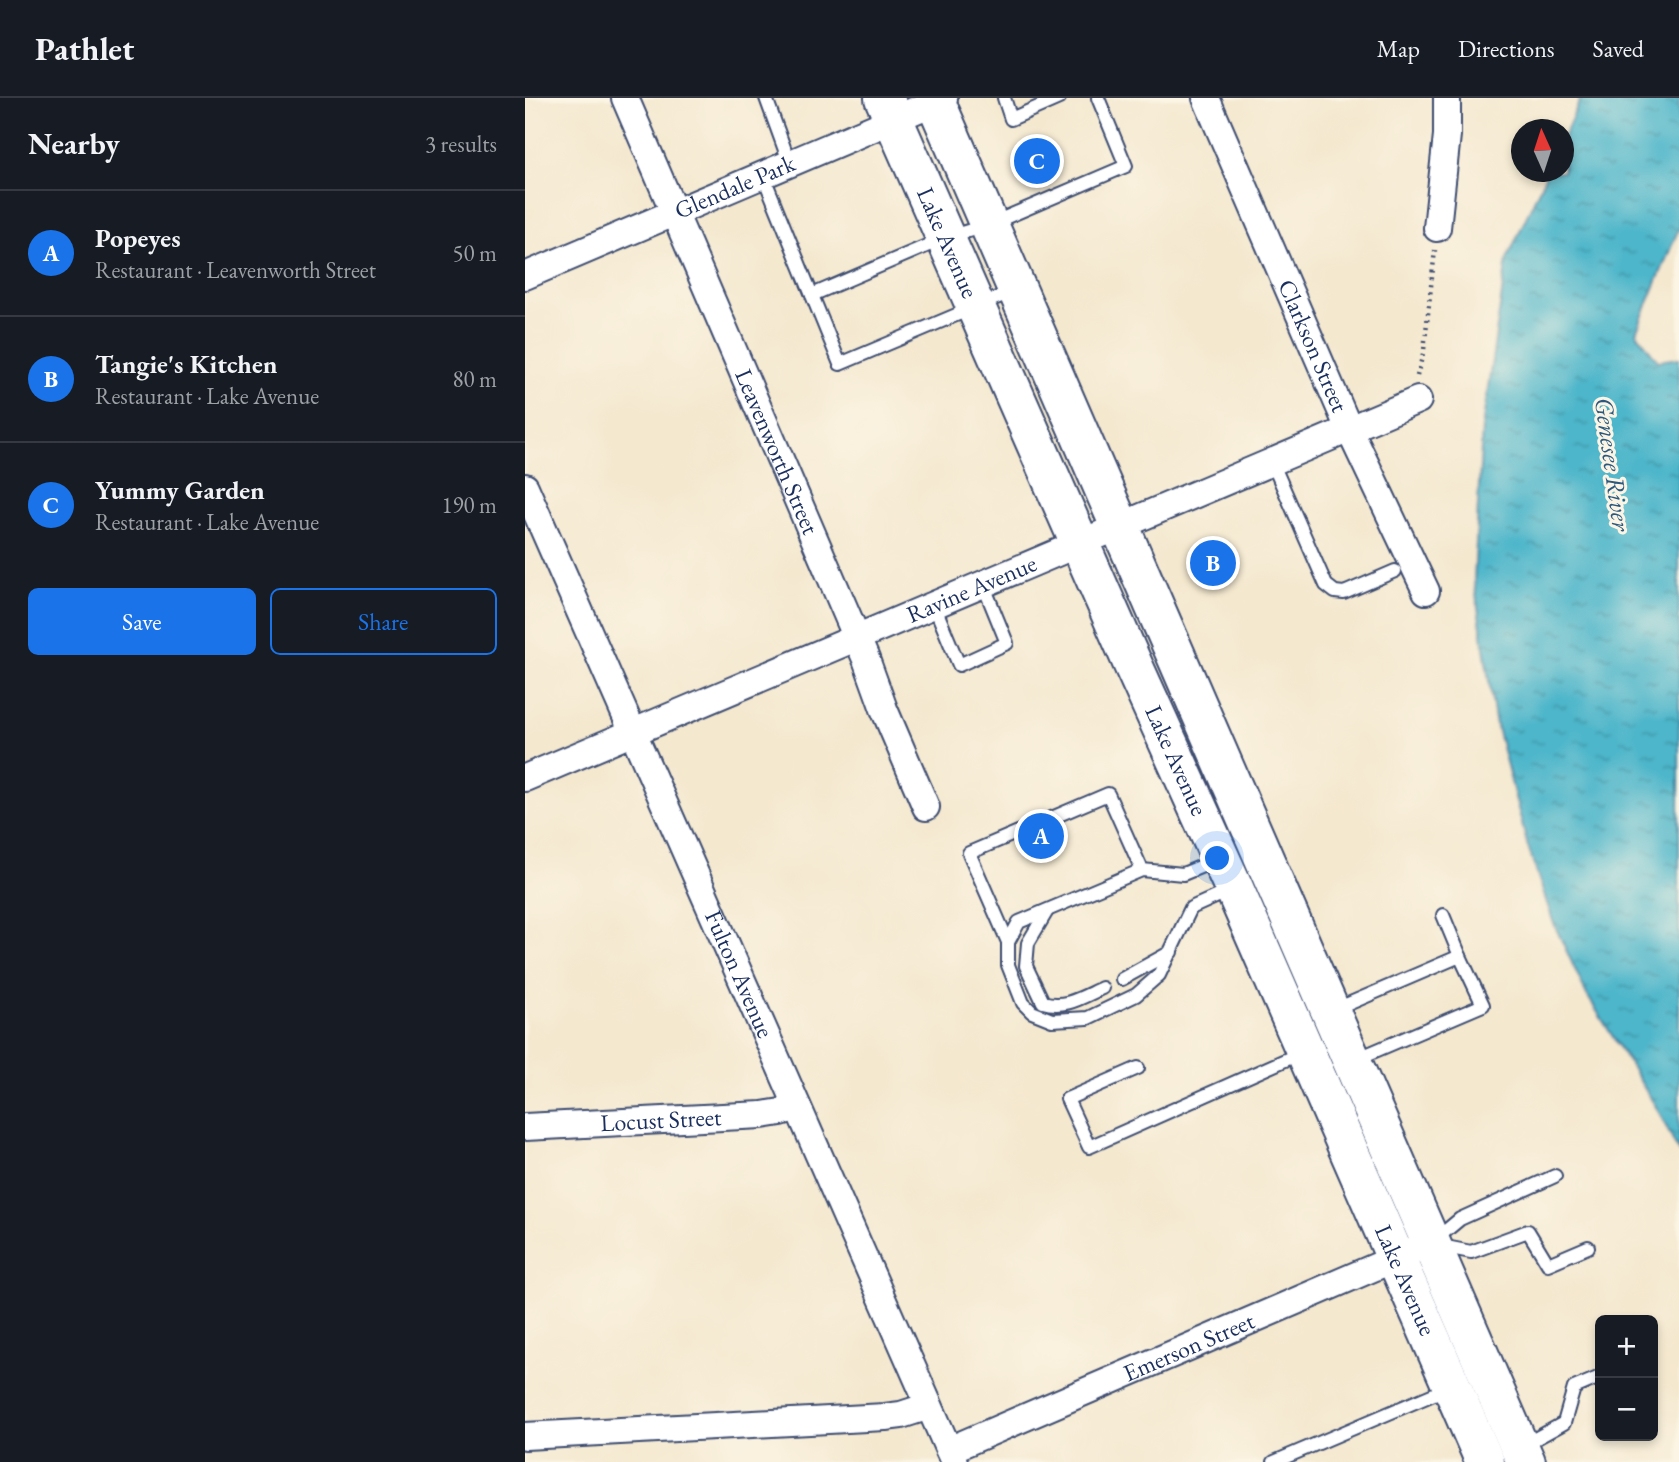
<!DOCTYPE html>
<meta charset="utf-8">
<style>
:root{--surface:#171b24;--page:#20242c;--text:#f1f3f6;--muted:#9ea1a6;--line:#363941;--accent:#1a73e8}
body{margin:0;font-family:"EB Garamond",serif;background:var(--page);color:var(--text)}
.controls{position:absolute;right:21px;bottom:21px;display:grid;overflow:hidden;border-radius:10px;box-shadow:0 4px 10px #0003}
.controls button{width:63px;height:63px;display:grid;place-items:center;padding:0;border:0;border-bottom:2px solid var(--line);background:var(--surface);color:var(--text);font:35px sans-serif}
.compass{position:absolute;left:986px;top:21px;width:63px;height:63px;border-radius:50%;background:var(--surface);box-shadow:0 4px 10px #0003;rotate:357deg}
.you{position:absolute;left:693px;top:761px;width:24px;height:24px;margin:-18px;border:5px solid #fff;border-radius:50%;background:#1a73e8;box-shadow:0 0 0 10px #1a73e833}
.badge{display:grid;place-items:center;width:46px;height:46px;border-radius:50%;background:var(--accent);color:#fff;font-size:23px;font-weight:700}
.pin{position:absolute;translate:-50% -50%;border:4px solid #fff;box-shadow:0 2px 7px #0006}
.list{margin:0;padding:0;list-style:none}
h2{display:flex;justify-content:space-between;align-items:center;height:91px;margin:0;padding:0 28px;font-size:30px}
h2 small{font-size:23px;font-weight:400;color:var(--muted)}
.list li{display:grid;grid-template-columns:46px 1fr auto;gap:21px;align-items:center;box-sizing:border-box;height:126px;padding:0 28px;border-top:2px solid var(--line)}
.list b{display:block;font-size:26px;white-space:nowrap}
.list p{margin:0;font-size:23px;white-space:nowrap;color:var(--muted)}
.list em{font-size:23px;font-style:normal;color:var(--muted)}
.actions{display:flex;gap:14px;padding:21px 28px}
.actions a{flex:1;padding:16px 0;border:2px solid var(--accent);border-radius:10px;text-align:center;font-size:24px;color:var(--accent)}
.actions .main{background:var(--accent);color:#fff}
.map{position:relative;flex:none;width:1154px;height:1364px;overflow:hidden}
header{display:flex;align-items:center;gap:42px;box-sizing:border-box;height:98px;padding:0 35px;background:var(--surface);border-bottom:2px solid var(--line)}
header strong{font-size:33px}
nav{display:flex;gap:38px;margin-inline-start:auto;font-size:24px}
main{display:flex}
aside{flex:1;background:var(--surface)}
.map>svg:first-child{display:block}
.water{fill:url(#water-ripples);stroke:#347294;stroke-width:2}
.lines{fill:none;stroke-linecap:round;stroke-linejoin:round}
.service-casing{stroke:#3c4b6f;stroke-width:16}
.minor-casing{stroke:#3c4b6f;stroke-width:30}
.primary-casing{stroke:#3c4b6f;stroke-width:42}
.path{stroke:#3c4b6f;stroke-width:4.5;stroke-dasharray:2 5;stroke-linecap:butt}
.service{stroke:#fff;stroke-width:12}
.minor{stroke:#fff;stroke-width:26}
.primary{stroke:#fff;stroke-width:38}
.labels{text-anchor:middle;stroke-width:6;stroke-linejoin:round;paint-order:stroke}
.street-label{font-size:24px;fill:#1b2f5e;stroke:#fcf5e5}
.water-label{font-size:26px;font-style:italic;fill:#2a587e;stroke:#fcf5e5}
</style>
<header>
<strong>Pathlet</strong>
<nav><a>Map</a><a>Directions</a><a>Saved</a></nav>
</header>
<main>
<aside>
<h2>Nearby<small>3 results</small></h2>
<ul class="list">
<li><span class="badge">A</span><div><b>Popeyes</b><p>Restaurant · Leavenworth Street</p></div><em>50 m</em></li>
<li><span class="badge">B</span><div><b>Tangie's Kitchen</b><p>Restaurant · Lake Avenue</p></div><em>80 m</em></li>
<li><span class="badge">C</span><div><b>Yummy Garden</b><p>Restaurant · Lake Avenue</p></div><em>190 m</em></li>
</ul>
<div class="actions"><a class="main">Save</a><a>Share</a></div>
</aside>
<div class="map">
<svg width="1154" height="1364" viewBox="0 0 1154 1364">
<defs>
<pattern id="water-ripples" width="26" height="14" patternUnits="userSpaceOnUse" patternTransform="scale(1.75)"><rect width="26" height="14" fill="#4db6ca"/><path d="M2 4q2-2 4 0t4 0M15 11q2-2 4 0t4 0" fill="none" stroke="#3f94a7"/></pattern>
</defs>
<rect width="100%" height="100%" fill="#fcf5e5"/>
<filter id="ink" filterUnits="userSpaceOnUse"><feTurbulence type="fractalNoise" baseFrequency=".0143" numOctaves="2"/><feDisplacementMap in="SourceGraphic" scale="14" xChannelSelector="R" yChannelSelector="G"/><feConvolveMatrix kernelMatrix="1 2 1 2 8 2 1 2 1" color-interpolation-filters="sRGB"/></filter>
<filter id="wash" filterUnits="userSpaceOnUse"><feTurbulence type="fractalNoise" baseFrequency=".00686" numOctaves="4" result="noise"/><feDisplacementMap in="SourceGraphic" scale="28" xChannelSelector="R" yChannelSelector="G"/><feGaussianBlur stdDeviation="1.57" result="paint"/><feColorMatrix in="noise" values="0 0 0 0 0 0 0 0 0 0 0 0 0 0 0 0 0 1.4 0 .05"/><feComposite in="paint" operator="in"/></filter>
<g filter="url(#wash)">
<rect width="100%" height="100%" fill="#f4e8cf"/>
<path class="water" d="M1056,0H1154V130L1111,234L1133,263L1154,260V1055L1133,1012L1062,897L1029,826L1003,749L970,622L949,483L957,330L982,161L1022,74H1038L1039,38Z"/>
</g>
<g filter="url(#ink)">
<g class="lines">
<defs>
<g id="service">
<path d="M241,0L265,66"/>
<path d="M479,0L486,21L534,0"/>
<path d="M238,77L315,266L488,193"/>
<path d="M287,197L420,140L463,127L601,68L573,0"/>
<path d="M747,364L801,487L810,494L819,495L870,473"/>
<path d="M409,507L434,567L482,545L458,486"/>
<path d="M692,762L658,776L617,772L494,824L483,844V867L498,905L507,914L527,922L563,920L611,897L634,877L666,810L706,792"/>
<path d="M522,813L503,845L501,868L518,904C540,911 557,899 577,890"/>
<path d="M918,817L935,858"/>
<path d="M483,844L444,755L583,696L617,772"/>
<path d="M597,881L646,854"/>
<path d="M809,912L935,858L958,907L829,962"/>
<path d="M613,970L542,1001L564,1049L776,955"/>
<path d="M911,1141L935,1121L1030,1078"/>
<path d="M916,1148L946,1154L1003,1133L1023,1166L1063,1149"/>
<path d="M999,1347L1039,1325L1049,1290L1075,1279"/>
<path d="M749,1364L923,1290"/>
</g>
<g id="minor">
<path id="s1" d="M100,0L341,561L359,611L401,709"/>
<path id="s2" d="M681,0L824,331L901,493"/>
<path d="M912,130L922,37V0"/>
<path id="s3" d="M0,178L419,0"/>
<path id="s4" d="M0,389L429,1364"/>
<path id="s5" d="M0,680L893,302"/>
<path id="s6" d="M0,1029L237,1017L256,1014L272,1009"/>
<path d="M0,1338L360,1319L376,1317L404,1308"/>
<path id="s7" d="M424,1352L885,1154"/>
</g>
<g id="primary">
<path id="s8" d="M359,0L609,569L709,790L960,1364"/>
<path d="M409,0L1001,1364"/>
</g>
</defs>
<use href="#service" class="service-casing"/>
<use href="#minor" class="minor-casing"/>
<use href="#primary" class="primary-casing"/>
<path class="path" d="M892,278L899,252L910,152"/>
<use href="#service" class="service"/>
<use href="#minor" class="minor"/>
<use href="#primary" class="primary"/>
</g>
</g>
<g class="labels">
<g class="street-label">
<text dy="8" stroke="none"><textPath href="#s3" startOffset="228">Glendale Park</textPath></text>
<text dy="8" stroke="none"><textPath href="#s8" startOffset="158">Lake Avenue</textPath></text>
<text dy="8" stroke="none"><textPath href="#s2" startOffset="270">Clarkson Street</textPath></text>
<text dy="8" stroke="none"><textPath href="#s1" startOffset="385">Leavenworth Street</textPath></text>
<text dy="8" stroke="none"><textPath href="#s5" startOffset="485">Ravine Avenue</textPath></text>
<text dy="8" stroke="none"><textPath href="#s8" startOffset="724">Lake Avenue</textPath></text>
<text dy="8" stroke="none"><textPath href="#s4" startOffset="532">Fulton Avenue</textPath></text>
<text dy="8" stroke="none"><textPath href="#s6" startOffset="136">Locust Street</textPath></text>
<text dy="8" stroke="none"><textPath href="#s8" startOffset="1292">Lake Avenue</textPath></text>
<text dy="8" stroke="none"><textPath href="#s7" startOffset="261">Emerson Street</textPath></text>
</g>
<g class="water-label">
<text transform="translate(1088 366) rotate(82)" y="9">Genesee River</text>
</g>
</g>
</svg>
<div class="controls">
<button>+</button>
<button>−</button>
</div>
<svg class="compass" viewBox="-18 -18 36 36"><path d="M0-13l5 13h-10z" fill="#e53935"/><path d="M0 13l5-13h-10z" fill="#9ea1a6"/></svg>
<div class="you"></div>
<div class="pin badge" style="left:516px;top:738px">A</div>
<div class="pin badge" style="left:688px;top:465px">B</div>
<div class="pin badge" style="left:512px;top:63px">C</div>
</div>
</main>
